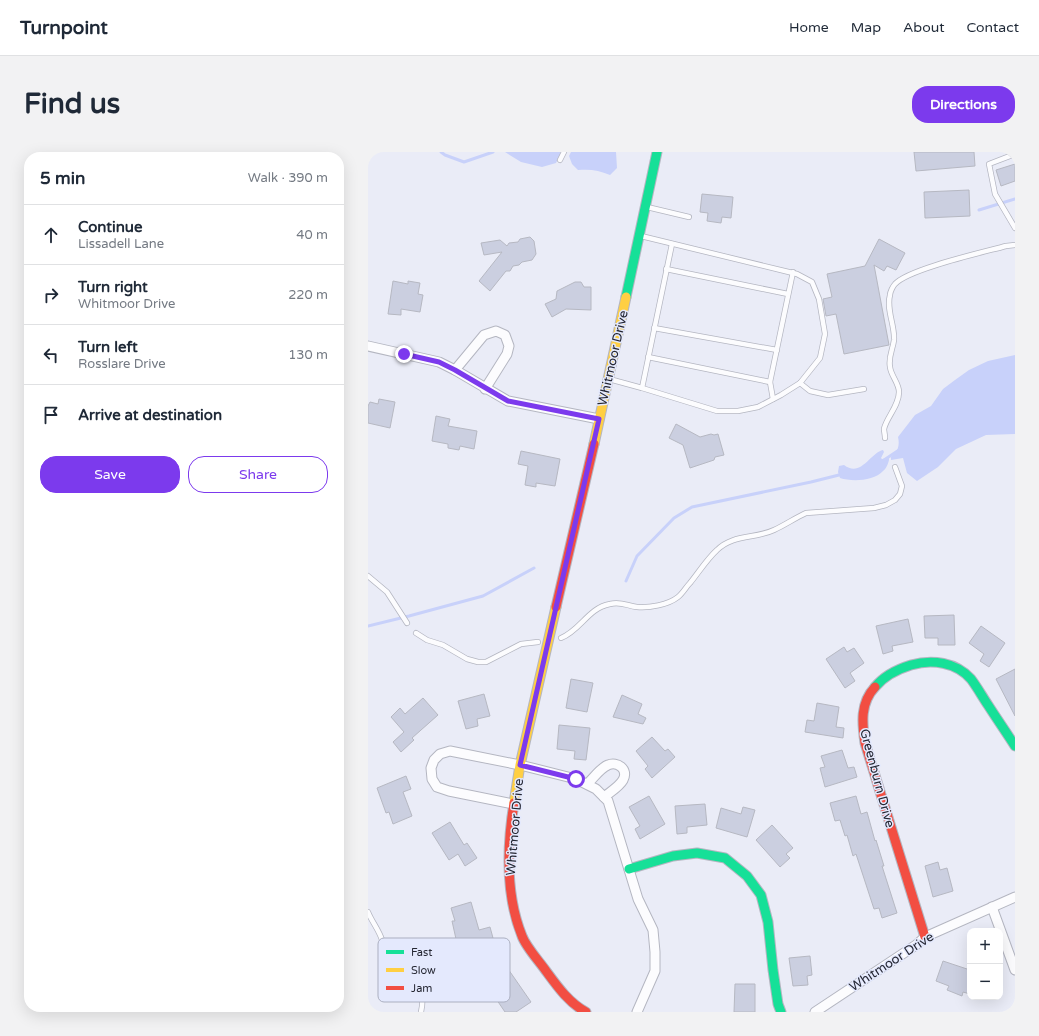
<!DOCTYPE html>
<meta charset="utf-8">
<style>
:root{--surface:#fff;--page:#f2f2f3;--text:#1f2937;--muted:#747a83;--line:#e0e1e3;--accent:#7c3aed}
body{margin:0;font-family:"Varela Round",sans-serif;background:var(--page);color:var(--text)}
.controls{position:absolute;right:12px;bottom:12px;display:grid;overflow:hidden;border-radius:8px;box-shadow:0 4px 16px #0002}
.controls button{width:36px;height:36px;display:grid;place-items:center;padding:0;border:0;border-bottom:1px solid var(--line);background:var(--surface);color:var(--text);font:20px sans-serif}
.stop{position:absolute;width:12px;height:12px;margin:-9px;border:3px solid #7c3aed;border-radius:50%;background:#fff}
.stop.end{background:#7c3aed;border-color:#fff;box-shadow:0 1px 4px #0008}
.list{margin:0;padding:0;list-style:none}
h2{display:flex;justify-content:space-between;align-items:center;height:52px;margin:0;padding:0 16px;font-size:17px}
h2 small{font-size:13px;font-weight:400;color:var(--muted)}
.list li{display:grid;grid-template-columns:26px 1fr auto;gap:12px;align-items:center;box-sizing:border-box;height:60px;padding:0 16px;border-top:1px solid var(--line)}
.list b{display:block;font-size:15px;white-space:nowrap}
.list p{margin:0;font-size:13px;white-space:nowrap;color:var(--muted)}
.list em{font-size:13px;font-style:normal;color:var(--muted)}
.actions{display:flex;gap:8px;padding:12px 16px}
.actions a{flex:1;padding:9px 0;border:1px solid var(--accent);border-radius:16px;text-align:center;font-size:14px;color:var(--accent)}
.actions .main{background:var(--accent);color:#fff}
.icon{flex:none;width:22px;height:22px;fill:none;stroke:currentColor;stroke-width:2;stroke-linecap:round;stroke-linejoin:round}
.map{position:relative;flex:none;width:647px;height:860px;overflow:hidden;border-radius:16px}
header{display:flex;align-items:center;gap:24px;box-sizing:border-box;height:56px;padding:0 20px;background:var(--surface);border-bottom:1px solid var(--line)}
header strong{font-size:19px}
nav{display:flex;gap:22px;margin-inline-start:auto;font-size:14px}
.intro{display:flex;align-items:center;justify-content:space-between;box-sizing:border-box;height:96px;padding:0 24px}
h1{margin:0;font-size:28px}
.button{padding:10px 18px;border-radius:16px;background:var(--accent);color:#fff;font-size:14px;font-weight:700}
main{display:flex;gap:24px;padding:0 24px}
aside{flex:1;background:var(--surface);border-radius:16px;box-shadow:0 4px 16px #0002}
.map>svg:first-child{display:block}
.water{fill:#c8d1fa}
.lines{fill:none;stroke-linecap:round;stroke-linejoin:round}
.stream{stroke:#c8d1fa;stroke-width:3}
.building{fill:#cbcfe0;stroke:#b6b8c2}
.lane-casing{stroke:#b4b6c1;stroke-width:6}
.street-casing{stroke:#b4b6c1;stroke-width:11}
.fast-casing{stroke:#b4b6c1;stroke-width:11}
.slow-casing{stroke:#b4b6c1;stroke-width:11}
.jam-casing{stroke:#b4b6c1;stroke-width:11}
.lane{stroke:#fcfcfe;stroke-width:4.5}
.street{stroke:#fcfcfe;stroke-width:9}
.fast{stroke:#16e098;stroke-width:9}
.slow{stroke:#ffcf43;stroke-width:9}
.jam{stroke:#f24e42;stroke-width:9}
.route{stroke:#7c3aed;stroke-width:5}
.labels{text-anchor:middle;stroke-width:3;stroke-linejoin:round;paint-order:stroke}
.street-label{font-size:13px;fill:#252733;stroke:#e4e9fd}
.key{fill:#e4e9fd;stroke:#abafc0;stroke-width:1}
.key-label{font-size:11px;fill:#252733}
</style>
<header>
<strong>Turnpoint</strong>
<nav><a>Home</a><a>Map</a><a>About</a><a>Contact</a></nav>
</header>
<div class="intro"><h1>Find us</h1><a class="button">Directions</a></div>
<main>
<aside>
<h2>5 min<small>Walk · 390 m</small></h2>
<ul class="list">
<li><svg class="icon" aria-label="ahead" viewBox="0 0 24 24"><path d="M12 20V5M6 11l6-6 6 6"/></svg><div><b>Continue</b><p>Lissadell Lane</p></div><em>40 m</em></li>
<li><svg class="icon" aria-label="right" viewBox="0 0 24 24"><path d="M7 20v-9h11M14 6l5 5-5 5"/></svg><div><b>Turn right</b><p>Whitmoor Drive</p></div><em>220 m</em></li>
<li><svg class="icon" aria-label="left" viewBox="0 0 24 24"><path d="M17 20v-9H6M10 6l-5 5 5 5"/></svg><div><b>Turn left</b><p>Rosslare Drive</p></div><em>130 m</em></li>
<li><svg class="icon" aria-label="arrive" viewBox="0 0 24 24"><path d="M6 21V4h12l-3 4 3 4H6"/></svg><div><b>Arrive at destination</b></div></li>
</ul>
<div class="actions"><a class="main">Save</a><a>Share</a></div>
</aside>
<div class="map">
<svg width="647" height="860" viewBox="0 0 647 860">
<rect width="100%" height="100%" fill="#eaecf7"/>
<g class="water">
<path d="M137,0H192L194,4L191,5L188,11L174,15L153,10Z"/>
<path d="M203,0H248L249,16L242,23C231,18 222,17 210,18L204,12L201,4Z"/>
<path d="M647,203V282L618,283L588,297L570,315L549,329L539,321L535,306L523,308V305C530,300 532,293 530,285L547,263L563,254L575,237L587,228L601,218L620,209Z"/>
<path d="M515,298L516,300L513,306L514,307L521,306V308C520,312 518,317 515,319C506,329 484,330 472,326L470,320L471,314L476,313C493,326 502,301 515,298Z"/>
</g>
<g class="lines">
<g class="stream">
<path d="M73,0L77,3L96,10L125,0"/>
<path d="M611,58L647,47"/>
<path d="M516,308L531,298"/>
<path d="M258,429L269,404L306,366L324,355L443,330L475,322"/>
<path d="M0,474L41,464L115,444L166,416"/>
</g>
</g>
<g class="building">
<path d="M546,0H606L607,14L548,19Z"/>
<path d="M647,12V29L633,34L628,18Z"/>
<path d="M601,38L602,64L557,66L556,40Z"/>
<path d="M334,42L365,45L363,66L354,65L353,71L339,69L340,61L332,60Z"/>
<path d="M162,85L166,89L168,102L164,108L154,110L151,113L145,114L142,119H138L122,139L111,129L134,100L116,103L113,91L132,88L139,94L141,91L150,90L152,87Z"/>
<path d="M511,87L537,101L528,118L519,114L516,119L506,113L521,193L476,202L468,162L458,164L455,147L464,145L459,122L497,114Z"/>
<path d="M25,129L40,132V129L52,131L50,142L55,143L52,160L33,157V163L20,162Z"/>
<path d="M207,130H213L216,135H223V158L198,157L184,165L177,152L188,147L189,139Z"/>
<path d="M11,247L27,250L22,276L0,271V254L2,250L10,252Z"/>
<path d="M68,264L82,267L80,274L109,279L106,297L92,294L91,298L80,296V292L64,289Z"/>
<path d="M308,272L332,285L343,282L346,283L350,282L356,303L347,305L346,308L322,316L315,293L301,286Z"/>
<path d="M153,299L192,307L187,334L168,331V335L157,333L160,314L150,312Z"/>
<path d="M586,463L587,493H570V486H557L556,464Z"/>
<path d="M540,467L545,490L524,494L525,499L515,502L508,474Z"/>
<path d="M613,474L637,491L621,515L612,509L616,502L601,491Z"/>
<path d="M476,495L479,500L486,496L496,511L482,521L487,529L477,536L458,507Z"/>
<path d="M647,517V564L628,527Z"/>
<path d="M203,527L225,531L219,560L198,556Z"/>
<path d="M116,542L122,564L109,567L110,574L98,577L90,549Z"/>
<path d="M254,543L274,552L270,562L278,566L275,572L245,565Z"/>
<path d="M55,546L70,563L44,586L46,588L33,600L25,590L36,580L23,565L32,556L37,562Z"/>
<path d="M449,551L471,555L468,575L476,576L475,586L437,580L439,568L446,569Z"/>
<path d="M191,573L222,576L218,608L206,607L207,599L189,597Z"/>
<path d="M284,585L297,599L300,597L307,605L284,626L277,617L280,614L268,599Z"/>
<path d="M474,598L480,616L486,615L489,625L457,635L452,616L457,615L453,604Z"/>
<path d="M38,624L43,637L35,640L44,664L25,672L21,660L18,661L9,636Z"/>
<path d="M281,644L297,672L272,687L267,677L272,674L261,655Z"/>
<path d="M488,644L493,662L499,660L507,689L508,688L516,714H514L529,761L514,766L511,756L506,757L488,702L485,704L479,683L477,684L472,668L467,669L462,651Z"/>
<path d="M337,652L339,673L319,675V681L309,682L307,654Z"/>
<path d="M375,655L387,658L379,685L348,676L353,656L373,662Z"/>
<path d="M82,670L96,693L99,691L109,706L97,714L90,702L81,708L64,681Z"/>
<path d="M404,673L425,696L418,702L422,706L412,715L388,688Z"/>
<path d="M570,710L572,718L579,716L585,739L565,745L557,714Z"/>
<path d="M103,750L111,778L122,775L125,786L90,796L84,769H87L83,756Z"/>
<path d="M442,804L444,823L439,824L440,833L425,834L421,806Z"/>
<path d="M575,809L602,818V842L595,840L594,844L579,838L581,834L568,829Z"/>
<path d="M138,814L163,850L148,860H137L116,829Z"/>
<path d="M367,832H387V860H366Z"/>
</g>
<g class="lines">
<defs>
<g id="lane">
<path d="M647,2L621,12L627,42L647,76"/>
<path d="M192,8L196,0"/>
<path d="M279,55L321,65"/>
<path d="M298,117L420,142"/>
<path d="M286,176L409,198"/>
<path d="M280,205L402,230"/>
<path d="M241,227L274,236L349,259H370L390,255L413,243L432,231L452,206L457,182L451,147L444,130L429,122L273,84"/>
<path d="M432,231L442,239L460,243L496,237"/>
<path d="M274,236L304,92"/>
<path d="M405,247L402,230L425,120"/>
<path d="M517,286C517,283 516,279 516,277C518,266 531,254 531,240C531,231 523,224 522,215C520,205 525,197 526,188C527,173 518,158 522,143C522,140 525,134 527,132C540,117 616,100 638,94L647,93"/>
<path d="M0,424L19,440L39,471"/>
<path d="M48,481L59,488L75,493L99,507L110,510H118L153,492L170,490"/>
<path d="M193,486C213,478 220,456 242,452C253,449 259,454 269,455C281,456 300,453 310,445C315,441 318,435 322,431C331,420 339,407 349,398C365,382 387,387 406,378C417,373 427,366 438,361L506,356L518,353L527,348L532,342L534,334L527,315"/>
<path d="M0,760C4,770 11,778 14,788C17,797 18,806 24,814C39,833 60,828 53,860"/>
</g>
<g id="street">
<path d="M0,194L71,210L87,218L140,249L231,267"/>
<path d="M87,218L116,183L128,179L137,183L141,194L139,202L117,237"/>
<path d="M219,632C225,627 232,616 240,613C249,609 261,617 255,628C251,635 242,640 236,645"/>
<path d="M145,652L81,639L69,635L64,627L63,616L66,608L72,602L82,599L152,613L208,627L228,637L240,649L270,747L285,778L287,800V819L269,860"/>
<path d="M624,755L647,818"/>
<path d="M447,860L548,793L557,785L647,745"/>
</g>
<g id="fast">
<path d="M258,145L289,0"/>
<path d="M507,535C516,524 530,517 543,513C564,507 588,510 603,527C609,535 614,544 620,553C629,567 638,580 647,594"/>
<path d="M261,717L305,704L329,701L357,706L379,724L393,743L400,770L405,818L410,852L413,860"/>
</g>
<g id="slow">
<path d="M226,292L258,145"/>
<path d="M146,651L152,613L188,455"/>
</g>
<g id="jam">
<path d="M188,455L226,292"/>
<path d="M507,535C492,551 494,571 497,591L557,785"/>
<path d="M146,651C139,694 137,742 154,784C158,795 171,809 178,819C189,834 201,851 218,860"/>
</g>
</defs>
<use href="#lane" class="lane-casing"/>
<use href="#street" class="street-casing"/>
<use href="#fast" class="fast-casing"/>
<use href="#slow" class="slow-casing"/>
<use href="#jam" class="jam-casing"/>
<use href="#lane" class="lane"/>
<use href="#street" class="street"/>
<use href="#fast" class="fast"/>
<use href="#slow" class="slow"/>
<use href="#jam" class="jam"/>
</g>
<g class="lines">
<path class="route" d="M36,202L71,210L87,218L140,249L231,267L152,613L208,627"/>
</g>
<g class="labels">
<g class="street-label">
<text transform="translate(244 206) rotate(-77)" y="5">Whitmoor Drive</text>
<text transform="translate(510 626) rotate(75)" y="5">Greenburn Drive</text>
<text transform="translate(146 675) rotate(-85)" y="5">Whitmoor Drive</text>
<text transform="translate(523 809) rotate(-33)" y="5">Whitmoor Drive</text>
</g>
</g>
<rect x="10" y="786" width="132" height="64" rx="6" class="key"/>
<rect x="18" y="798" width="18" height="4" fill="#16e098"/>
<rect x="18" y="816" width="18" height="4" fill="#ffcf43"/>
<rect x="18" y="834" width="18" height="4" fill="#f24e42"/>
<g class="key-label">
<text x="43" y="804">Fast</text>
<text x="43" y="822">Slow</text>
<text x="43" y="840">Jam</text>
</g>
</svg>
<div class="controls">
<button>+</button>
<button>−</button>
</div>
<div class="stop" style="left:208px;top:627px"></div>
<div class="stop end" style="left:36px;top:202px"></div>
</div>
</main>
